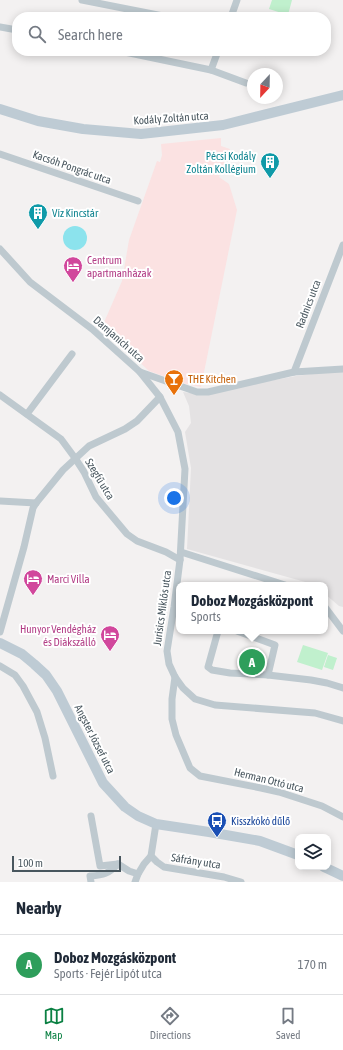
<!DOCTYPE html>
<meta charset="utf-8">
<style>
:root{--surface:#fff;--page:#f2f2f3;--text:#1f2937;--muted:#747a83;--line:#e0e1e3;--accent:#0b8043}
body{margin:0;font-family:"Asap Condensed",sans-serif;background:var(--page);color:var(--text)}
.controls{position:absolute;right:12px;bottom:12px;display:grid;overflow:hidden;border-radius:8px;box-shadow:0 2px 10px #0003}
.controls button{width:36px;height:36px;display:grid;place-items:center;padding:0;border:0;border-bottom:1px solid var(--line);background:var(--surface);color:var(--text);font:20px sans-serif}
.compass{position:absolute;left:247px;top:68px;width:36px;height:36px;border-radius:50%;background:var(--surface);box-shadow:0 2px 10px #0003;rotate:202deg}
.scale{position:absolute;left:12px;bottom:10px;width:109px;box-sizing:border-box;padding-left:4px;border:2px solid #48565e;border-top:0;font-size:11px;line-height:14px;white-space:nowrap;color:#48565e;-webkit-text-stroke:3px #fff;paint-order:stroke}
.you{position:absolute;left:174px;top:498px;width:14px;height:14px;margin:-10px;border:3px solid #fff;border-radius:50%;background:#1a73e8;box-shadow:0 0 0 6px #1a73e833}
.badge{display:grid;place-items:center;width:26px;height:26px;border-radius:50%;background:var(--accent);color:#fff;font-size:13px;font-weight:700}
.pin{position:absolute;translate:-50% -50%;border:2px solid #fff;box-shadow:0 1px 4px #0006}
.popup{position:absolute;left:176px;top:582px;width:152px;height:52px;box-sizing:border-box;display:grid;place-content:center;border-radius:8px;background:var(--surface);filter:drop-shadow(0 1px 3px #0005);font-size:13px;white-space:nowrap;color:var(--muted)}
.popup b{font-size:15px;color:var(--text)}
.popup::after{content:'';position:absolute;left:50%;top:100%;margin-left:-8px;border:8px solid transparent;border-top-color:var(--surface)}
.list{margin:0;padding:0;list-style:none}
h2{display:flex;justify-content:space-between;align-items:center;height:52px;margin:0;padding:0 16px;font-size:17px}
h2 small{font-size:13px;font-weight:400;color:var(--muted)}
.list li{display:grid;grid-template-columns:26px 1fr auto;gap:12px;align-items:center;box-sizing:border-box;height:60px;padding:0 16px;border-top:1px solid var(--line)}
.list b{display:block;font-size:15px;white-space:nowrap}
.list p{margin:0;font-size:13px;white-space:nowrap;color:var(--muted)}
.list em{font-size:13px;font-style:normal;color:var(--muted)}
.icon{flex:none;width:22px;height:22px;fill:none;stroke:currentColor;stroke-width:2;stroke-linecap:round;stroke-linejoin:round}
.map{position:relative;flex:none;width:343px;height:882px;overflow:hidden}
.search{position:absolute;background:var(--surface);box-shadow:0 2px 10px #0003;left:12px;right:12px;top:12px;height:44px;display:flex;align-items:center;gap:10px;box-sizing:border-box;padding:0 14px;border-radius:16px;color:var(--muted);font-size:15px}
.sheet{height:112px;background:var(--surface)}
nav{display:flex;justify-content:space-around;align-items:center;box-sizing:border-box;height:56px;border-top:1px solid var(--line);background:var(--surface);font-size:11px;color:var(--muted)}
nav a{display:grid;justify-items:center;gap:2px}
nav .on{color:var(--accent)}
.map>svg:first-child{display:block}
.education{fill:#e4e2e3}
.medical{fill:#fbe2e2}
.green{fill:#c0f0cd}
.water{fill:#8ce3ed}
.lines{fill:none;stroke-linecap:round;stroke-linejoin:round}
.street{stroke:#bec9cf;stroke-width:7}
.secondary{stroke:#becbd4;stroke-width:10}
.labels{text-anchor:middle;stroke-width:4;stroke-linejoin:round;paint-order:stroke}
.street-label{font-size:11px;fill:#48565e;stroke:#fff}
.culture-label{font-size:11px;fill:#0d838f;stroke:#fff;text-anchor:end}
.hotel-label{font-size:11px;fill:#b23c85;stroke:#fff;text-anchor:start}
.food-label{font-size:11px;fill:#c56008;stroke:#fff;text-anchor:start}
.transit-label{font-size:11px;fill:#164399;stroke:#fff;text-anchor:start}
</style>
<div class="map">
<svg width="343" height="882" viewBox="0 0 343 882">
<rect width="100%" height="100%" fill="#f3f1f1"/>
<path class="education" d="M343,370V607L339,606L325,594V585H312L309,583L187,549L191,468L185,432L191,423L189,406L183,392L197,394L296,376Z"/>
<path class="medical" d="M221,138V146L230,149L219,177L229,184L237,210L201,387L186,384L149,371L102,327L122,281L129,240L157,161L160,162L162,155L161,144Z"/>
<g class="green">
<path d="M272,0H292L288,15L269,9Z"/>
<path d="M303,645L328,653L322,670L297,662Z"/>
<path d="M328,655L337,658L333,670L324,667Z"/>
</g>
<circle class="water" cx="75" cy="238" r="12"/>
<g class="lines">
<g class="street">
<path d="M82,0L168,17"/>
<path d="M231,17L237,0"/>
<path d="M0,27L17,30"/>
<path d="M120,51L211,70L246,83"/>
<path d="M211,70L218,51"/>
<path d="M0,154L138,201"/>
<path d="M0,249L30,282L92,329L140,372L197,392H208L294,372L343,369"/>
<path d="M140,372L160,397L178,432L185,469L180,560L174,607L167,651L169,664L175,677L183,688L195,699L215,705L315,713L343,721"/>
<path d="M294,372L343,245"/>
<path d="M0,395L61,439L75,458L84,472L96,497L127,534L137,541L166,552L180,560"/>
<path d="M27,414L72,354"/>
<path d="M0,501L36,503"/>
<path d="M181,552L285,585"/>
<path d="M325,607L343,631"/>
<path d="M218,631L208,667L212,670L230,673L268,675L311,680L327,683L343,688"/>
<path d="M237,631L275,645L268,675"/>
<path d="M0,632L24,547L33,508L36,503L63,470L89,446L125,429L137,421L160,397"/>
<path d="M0,666L15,675L23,686L37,712L45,738L53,776"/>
<path d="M175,677L172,699V719L176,735L190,768L200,776L261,788L279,792L322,806L343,817"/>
<path d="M91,816L100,866L118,864L129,871L138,874"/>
<path d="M151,856L157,862L164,867L224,877L241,882"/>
<path d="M91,882L90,876C104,875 108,874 118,864"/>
<path d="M135,882L138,874L144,864L151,856L156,824"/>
</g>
<g class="secondary">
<path d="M0,109L38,121L83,129L141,134L223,125L343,95"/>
<path d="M0,643L22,654L34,664L46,675L57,691L103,783L125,807L138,816L156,824L209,832L260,841L298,855"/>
<path d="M324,867L343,876"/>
</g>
</g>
<defs>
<symbol id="building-pin" viewBox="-11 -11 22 30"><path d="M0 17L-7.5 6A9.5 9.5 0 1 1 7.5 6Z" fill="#0f9aa8" stroke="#fff"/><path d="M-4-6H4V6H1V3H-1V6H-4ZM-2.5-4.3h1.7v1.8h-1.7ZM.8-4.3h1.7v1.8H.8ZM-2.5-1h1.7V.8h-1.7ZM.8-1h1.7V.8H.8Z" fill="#fff"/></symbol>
<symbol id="hotel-pin" viewBox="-11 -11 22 30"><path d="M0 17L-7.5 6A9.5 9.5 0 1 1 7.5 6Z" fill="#d1479c" stroke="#fff"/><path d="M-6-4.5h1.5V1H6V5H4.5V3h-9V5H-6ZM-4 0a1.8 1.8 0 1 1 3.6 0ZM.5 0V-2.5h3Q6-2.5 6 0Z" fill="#fff"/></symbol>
<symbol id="bar-pin" viewBox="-11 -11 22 30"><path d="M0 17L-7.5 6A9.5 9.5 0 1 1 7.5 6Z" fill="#e8710a" stroke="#fff"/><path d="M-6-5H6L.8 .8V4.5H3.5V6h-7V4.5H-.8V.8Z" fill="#fff"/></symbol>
<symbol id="bus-pin" viewBox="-11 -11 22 30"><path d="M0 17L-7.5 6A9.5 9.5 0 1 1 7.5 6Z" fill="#1a4fb4" stroke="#fff"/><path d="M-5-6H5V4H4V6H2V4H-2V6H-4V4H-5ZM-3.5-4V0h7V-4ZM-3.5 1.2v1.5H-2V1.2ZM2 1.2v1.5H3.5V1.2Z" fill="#fff"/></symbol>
</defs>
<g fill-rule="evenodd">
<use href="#building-pin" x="259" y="151" width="22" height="30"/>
<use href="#building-pin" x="27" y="202" width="22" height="30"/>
<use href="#hotel-pin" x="62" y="255" width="22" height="30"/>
<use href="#bar-pin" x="163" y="368" width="22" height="30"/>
<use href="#hotel-pin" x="22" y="568" width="22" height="30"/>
<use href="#hotel-pin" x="99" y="624" width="22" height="30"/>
<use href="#bus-pin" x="206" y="810" width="22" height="30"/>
</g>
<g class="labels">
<g class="street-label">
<text transform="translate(171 118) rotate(-4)" y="4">Kodály Zoltán utca</text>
<text transform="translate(72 167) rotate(19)" y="4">Kacsóh Pongrác utca</text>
<text transform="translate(308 304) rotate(-69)" y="4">Radnics utca</text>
<text transform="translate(119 339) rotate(41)" y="4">Damjanich utca</text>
<text transform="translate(100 479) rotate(59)" y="4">Szegfű utca</text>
<text transform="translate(162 608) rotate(-82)" y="4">Jurisics Miklós utca</text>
<text transform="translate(95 739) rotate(63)" y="4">Angster József utca</text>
<text transform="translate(269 780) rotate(14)" y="4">Herman Ottó utca</text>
<text transform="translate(196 861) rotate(9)" y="4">Sáfrány utca</text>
</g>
<g class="culture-label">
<text x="256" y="160">Pécsi Kodály<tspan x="256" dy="13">Zoltán Kollégium</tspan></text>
<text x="52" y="217" text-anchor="start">Víz Kincstár</text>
</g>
<g class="hotel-label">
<text x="87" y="264">Centrum<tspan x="87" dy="13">apartmanházak</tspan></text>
<text x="47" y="583">Marci Villa</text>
<text x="96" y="633" text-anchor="end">Hunyor Vendégház<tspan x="96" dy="13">és Diákszálló</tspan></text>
</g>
<g class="food-label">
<text x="188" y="383">THE Kitchen</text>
</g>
<g class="transit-label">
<text x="231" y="825">Kisszkókó dűlő</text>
</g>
</g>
</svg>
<div class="controls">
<button><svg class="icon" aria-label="layers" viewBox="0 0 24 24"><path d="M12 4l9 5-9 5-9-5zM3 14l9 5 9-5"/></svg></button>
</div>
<svg class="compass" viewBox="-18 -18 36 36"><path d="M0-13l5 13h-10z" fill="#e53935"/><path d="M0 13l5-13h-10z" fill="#747a83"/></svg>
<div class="scale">100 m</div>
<div class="you"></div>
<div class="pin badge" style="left:252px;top:662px;background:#2e9e5b">A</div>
<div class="popup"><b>Doboz Mozgásközpont</b>Sports</div>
<div class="search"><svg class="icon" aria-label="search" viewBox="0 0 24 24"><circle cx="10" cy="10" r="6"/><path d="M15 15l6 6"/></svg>Search here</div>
</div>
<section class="sheet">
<h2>Nearby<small></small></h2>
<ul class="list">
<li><span class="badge" style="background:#2e9e5b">A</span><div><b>Doboz Mozgásközpont</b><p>Sports · Fejér Lipót utca</p></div><em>170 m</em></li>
</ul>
</section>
<nav>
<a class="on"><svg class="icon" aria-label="map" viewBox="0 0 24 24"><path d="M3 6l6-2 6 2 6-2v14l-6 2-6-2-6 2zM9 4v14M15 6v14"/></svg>Map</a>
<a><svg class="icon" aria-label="directions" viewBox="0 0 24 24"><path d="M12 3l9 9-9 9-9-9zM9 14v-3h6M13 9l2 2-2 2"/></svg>Directions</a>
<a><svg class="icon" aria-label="saved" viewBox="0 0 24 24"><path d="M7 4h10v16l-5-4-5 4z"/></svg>Saved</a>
</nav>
